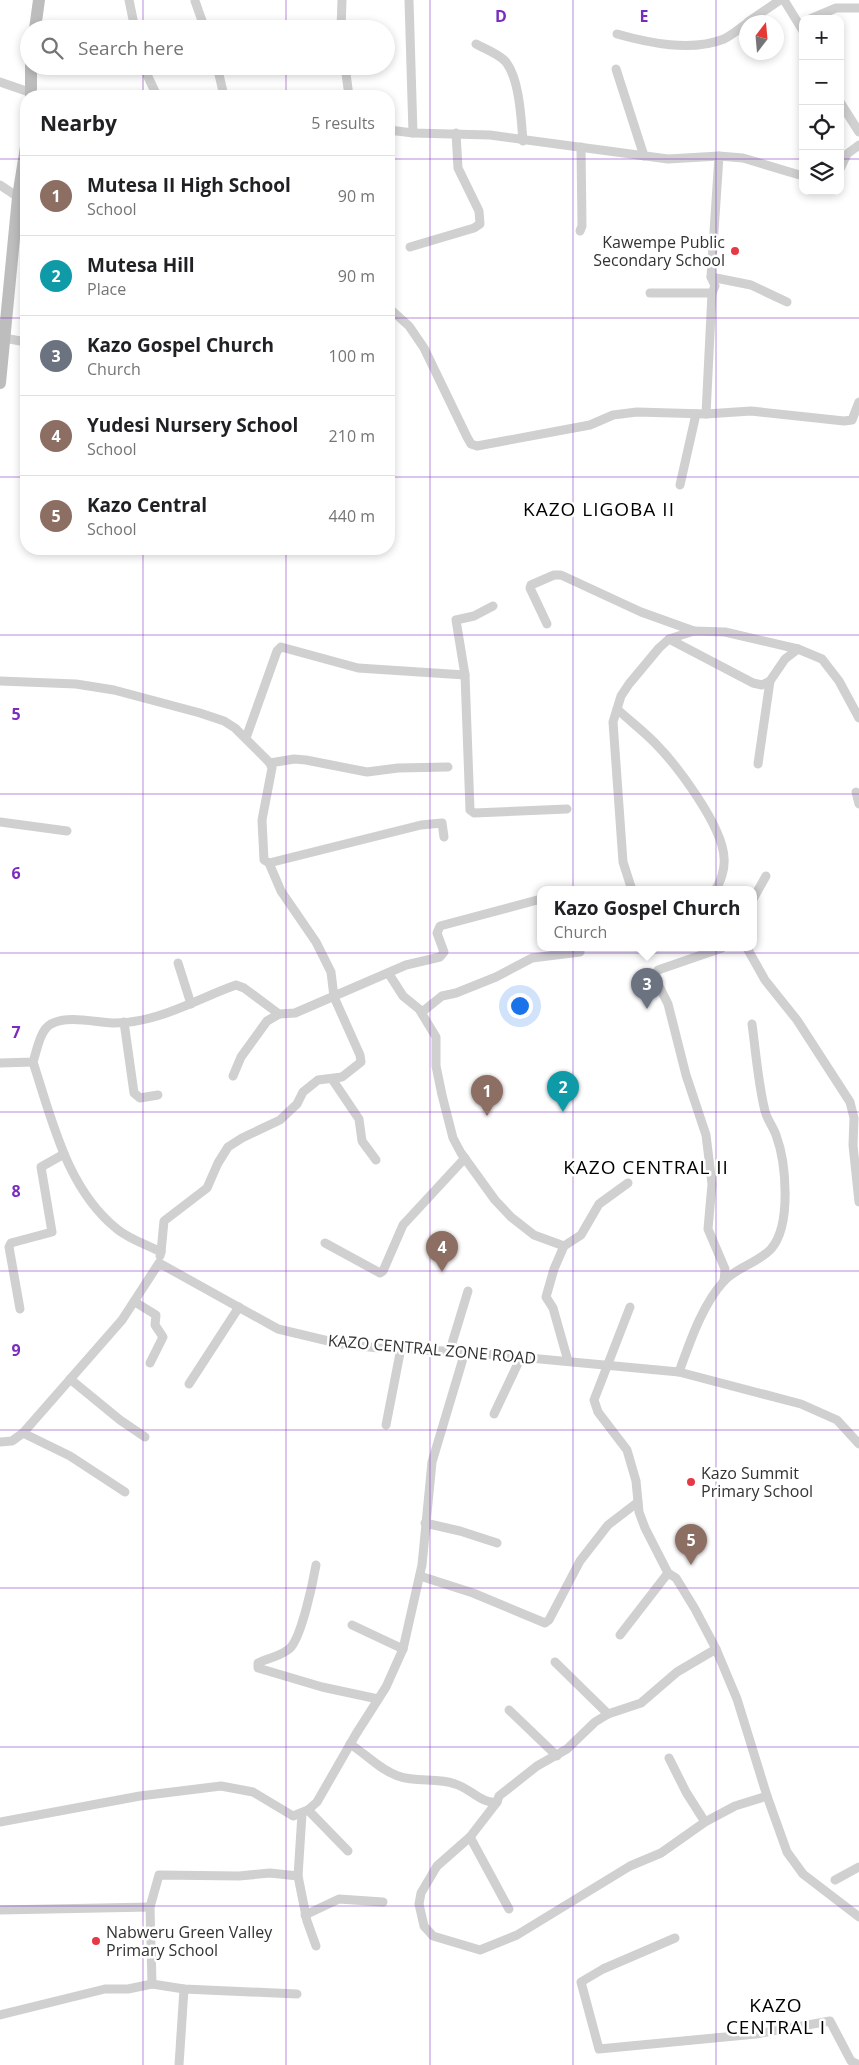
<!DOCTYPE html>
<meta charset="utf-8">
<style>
:root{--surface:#fff;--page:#f6f6f6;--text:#202124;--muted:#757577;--line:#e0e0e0;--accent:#7c3aed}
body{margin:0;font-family:"Open Sans",sans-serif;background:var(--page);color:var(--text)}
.controls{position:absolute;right:15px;top:15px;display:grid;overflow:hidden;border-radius:10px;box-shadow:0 2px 8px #0003}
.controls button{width:45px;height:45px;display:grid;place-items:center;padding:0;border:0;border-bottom:1px solid var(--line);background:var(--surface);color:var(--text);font:25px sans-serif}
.compass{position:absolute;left:739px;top:15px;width:45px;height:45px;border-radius:50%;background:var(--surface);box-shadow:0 2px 8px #0003;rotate:16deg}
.you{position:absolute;left:519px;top:1005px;width:18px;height:18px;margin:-12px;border:4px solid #fff;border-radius:50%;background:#1a73e8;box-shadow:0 0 0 8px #1a73e833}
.badge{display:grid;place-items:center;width:32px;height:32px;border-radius:50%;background:var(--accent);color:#fff;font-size:16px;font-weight:700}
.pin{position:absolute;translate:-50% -41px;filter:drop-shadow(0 1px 2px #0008)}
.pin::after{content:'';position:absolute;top:26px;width:18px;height:15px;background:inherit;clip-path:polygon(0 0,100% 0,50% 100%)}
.popup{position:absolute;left:537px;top:886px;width:220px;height:65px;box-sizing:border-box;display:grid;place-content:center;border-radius:10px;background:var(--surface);filter:drop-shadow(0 1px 4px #0005);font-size:16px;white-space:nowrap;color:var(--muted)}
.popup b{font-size:19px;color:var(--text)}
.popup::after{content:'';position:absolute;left:50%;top:100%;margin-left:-10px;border:10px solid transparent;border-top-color:var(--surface)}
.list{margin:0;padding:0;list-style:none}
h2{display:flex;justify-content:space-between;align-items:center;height:65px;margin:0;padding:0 20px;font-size:21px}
h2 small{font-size:16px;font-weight:400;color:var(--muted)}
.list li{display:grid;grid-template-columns:32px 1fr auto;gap:15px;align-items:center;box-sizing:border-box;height:80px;padding:0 20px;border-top:1px solid var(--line)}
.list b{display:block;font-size:19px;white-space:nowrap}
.list p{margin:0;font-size:16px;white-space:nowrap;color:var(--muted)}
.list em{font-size:16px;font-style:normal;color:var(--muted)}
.icon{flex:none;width:28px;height:28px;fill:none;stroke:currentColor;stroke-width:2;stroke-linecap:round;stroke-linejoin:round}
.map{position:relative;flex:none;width:859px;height:2065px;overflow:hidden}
.search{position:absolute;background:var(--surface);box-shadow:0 2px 8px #0003;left:20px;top:20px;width:375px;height:55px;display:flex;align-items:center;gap:12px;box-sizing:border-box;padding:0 18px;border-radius:28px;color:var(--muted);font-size:19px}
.panel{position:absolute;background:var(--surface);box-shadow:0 2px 8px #0003;left:20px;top:90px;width:375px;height:465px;border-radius:20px}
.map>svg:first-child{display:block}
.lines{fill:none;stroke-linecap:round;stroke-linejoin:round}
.street{stroke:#d0d0d0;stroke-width:9}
.secondary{stroke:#bdbdbd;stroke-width:12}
.grid{fill:none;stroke:#7b2cbf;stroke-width:1;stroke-opacity:0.55}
.poi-dot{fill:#e63946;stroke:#fff;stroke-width:2}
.labels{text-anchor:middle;stroke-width:5;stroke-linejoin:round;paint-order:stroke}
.poi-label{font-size:16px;fill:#333;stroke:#fff;text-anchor:start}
.street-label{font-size:16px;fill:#333;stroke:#fff}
.quarter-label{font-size:19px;letter-spacing:1px;fill:#000;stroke:#fff}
.grid-label{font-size:16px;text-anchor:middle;font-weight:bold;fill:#7b2cbf;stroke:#fff;stroke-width:5;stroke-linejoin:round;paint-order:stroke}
</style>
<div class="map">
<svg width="859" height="2065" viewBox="0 0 859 2065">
<rect width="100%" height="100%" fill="#fff"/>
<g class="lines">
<g class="street">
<path d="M129,0L135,29"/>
<path d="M409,0L413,133"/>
<path d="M784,0L803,31"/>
<path d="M195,1L205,29"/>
<path d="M810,19L836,8H859"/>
<path d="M748,22L780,0"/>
<path d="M341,29L342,0"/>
<path d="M617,34C649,43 691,52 724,39C732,35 739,29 746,24"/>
<path d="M476,44C485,49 499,54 506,62C520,81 521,119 523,141"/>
<path d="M143,66L157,96"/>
<path d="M217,66L224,96"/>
<path d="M345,66L349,96"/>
<path d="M616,69L644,156"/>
<path d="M0,82L29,92"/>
<path d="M840,102L859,132"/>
<path d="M389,130L413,133L490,135L668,159L719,156L743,158L803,176"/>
<path d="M840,169L847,154L859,145"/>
<path d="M0,185L18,197"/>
<path d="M580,231L582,226L581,147"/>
<path d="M410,247L474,228L480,224L479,211L458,168L456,133"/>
<path d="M711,277L751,285L787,302"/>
<path d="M650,293H712"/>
<path d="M389,308L409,326L424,348L467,437L471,444L477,446L590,425L613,415L637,412L706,414L751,411L844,421L852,420L859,402"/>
<path d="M4,338L26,342"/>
<path d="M706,414L712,293L715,286L711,277L719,156"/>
<path d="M680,485L696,414"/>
<path d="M493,606L474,616L456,620L465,675L470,810L474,813L567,809"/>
<path d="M547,624L530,588L531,585L554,575H561L641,612L694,631"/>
<path d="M669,639L753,683L762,685L770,681"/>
<path d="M0,681L76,684L114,690L200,713L224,721L235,728L270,763L272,768L262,820L264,860L269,863L281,891L316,942L331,972L334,997L360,1055L361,1062L342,1077L318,1080L303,1092L297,1104L280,1120L242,1138L228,1147L218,1163L207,1188L164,1221L161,1252"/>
<path d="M617,709C629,720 642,730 654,742C676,764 723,826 724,858C725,868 721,882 715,890"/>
<path d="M246,738L277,651L281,647L358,668L465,675"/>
<path d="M270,763L294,759L306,760L367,772L398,768L448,767"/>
<path d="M758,764L770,681L785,659L798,649"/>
<path d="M856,792L859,804"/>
<path d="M0,822L67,831"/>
<path d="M269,863L421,825L442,823L444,837"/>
<path d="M632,890L623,862L613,722L621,696L629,684L659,648L669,639L694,631L725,632L798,649L822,659L839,681L859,718"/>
<path d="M753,899L766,876"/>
<path d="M722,948L658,970L654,976L668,1004L686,1075L706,1135L712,1184L708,1229L725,1269L724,1281"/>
<path d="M747,948L765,980L797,1020L850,1102L854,1118L853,1145L859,1202"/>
<path d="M178,963L191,1004"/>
<path d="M389,974L403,996L419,1009L436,1037V1066L442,1095L453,1138L461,1153L495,1200L511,1217L534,1235L564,1246"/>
<path d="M422,1012L442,996L456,993L496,977L532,958L580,952"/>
<path d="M124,1022L134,1093L140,1098L158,1095"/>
<path d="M33,1062C52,1120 67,1189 117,1229C129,1239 147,1245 161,1252L160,1256"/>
<path d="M0,1063L33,1062C37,1050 40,1030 51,1024C67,1015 94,1022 112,1023C157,1024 196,999 236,985L244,988L279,1014L295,1013L406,965L440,957L444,952L437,933L440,926L541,899"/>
<path d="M233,1076L241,1057L267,1021L279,1014"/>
<path d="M332,1079L359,1119L362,1141L376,1160"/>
<path d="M325,1243L380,1273L383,1271L403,1225L465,1158"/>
<path d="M135,1302L156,1315L155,1325L163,1337L150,1363"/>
<path d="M630,1307L594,1400L598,1412L627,1450L636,1481L639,1512L645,1528L668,1573L676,1578L695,1609L716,1649L737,1699L767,1796L787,1852L803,1874L859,1917"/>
<path d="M20,1309L9,1247L11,1243L52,1232L41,1167L64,1154"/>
<path d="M450,1350L468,1291"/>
<path d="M568,1361L553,1308L546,1297L554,1269L564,1246L581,1235L599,1204L628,1183"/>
<path d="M679,1372C690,1342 702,1305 724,1281C737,1267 758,1263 771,1249C792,1225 786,1162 776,1135C773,1127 767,1119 765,1111C758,1083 756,1053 752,1024"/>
<path d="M70,1379L120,1420L145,1437"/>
<path d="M189,1384L239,1307"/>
<path d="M494,1414L521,1357"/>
<path d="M386,1425L401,1348"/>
<path d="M23,1433L70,1456L125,1492"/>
<path d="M0,1442L12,1441L23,1433L122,1320L159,1263L278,1329L341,1344L379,1348L465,1352L679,1372L801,1404L837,1420L859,1444"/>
<path d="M425,1523L460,1531L497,1543"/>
<path d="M316,1565C313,1582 301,1640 289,1649C279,1657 268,1658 258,1663V1668L322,1687L378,1699"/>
<path d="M420,1576L473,1593L545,1623L549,1620L580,1561L608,1525L638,1502"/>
<path d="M352,1625L403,1649"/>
<path d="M620,1635L668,1573"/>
<path d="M555,1662L608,1714"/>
<path d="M509,1710L557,1756"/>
<path d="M350,1744C366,1754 380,1770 398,1776C417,1783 437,1777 455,1784C470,1788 481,1804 497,1802L499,1796L537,1766L567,1749L595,1722L608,1714L641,1703L677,1672L716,1649"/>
<path d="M669,1758L686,1792L705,1822"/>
<path d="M497,1802L470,1837L437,1866L421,1893L419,1904L424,1926L433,1936L480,1950L517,1935L630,1866L661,1853L705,1822L735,1806L767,1796"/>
<path d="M308,1810L317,1802L356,1734L386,1687L403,1649L422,1565L432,1462L465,1352"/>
<path d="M302,1814L298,1876L307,1921L316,1946"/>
<path d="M0,1822L140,1796L221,1786L253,1792L293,1816L308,1810L348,1851"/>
<path d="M470,1837L509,1909"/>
<path d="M835,1880L859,1867"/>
<path d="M0,1910L150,1907"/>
<path d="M305,1915L339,1899L383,1902"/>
<path d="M675,1938L603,1969L581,1982L599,2049L756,2034L830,2021L851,2061L859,2065"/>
<path d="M152,1984L150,1907L159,1875L239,1876L270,1873L298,1876"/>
<path d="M0,2015L105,1989H128L152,1984L184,1989L297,1994"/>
<path d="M179,2065L184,1989"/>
</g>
<g class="secondary">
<path d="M35,29L39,0"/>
<path d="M31,96V66"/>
<path d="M0,383L18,197L26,147"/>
</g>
</g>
<path class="grid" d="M143,0V29M286,0V29M430,0V2065M573,0V2065M716,0V2065M143,66V96M286,66V96M0,159H26M389,159H803M840,159H859M0,318H26M389,318H859M0,477H26M389,477H859M143,549V2065M286,549V2065M0,635H859M0,794H859M0,953H859M0,1112H859M0,1271H859M0,1430H859M0,1588H859M0,1747H859M0,1906H859"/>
<g class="poi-dot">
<circle cx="735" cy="251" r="5"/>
<circle cx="691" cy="1482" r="5"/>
<circle cx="96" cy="1941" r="5"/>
</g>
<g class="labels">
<g class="poi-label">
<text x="725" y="248" text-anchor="end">Kawempe Public<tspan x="725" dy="18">Secondary School</tspan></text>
<text x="701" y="1479">Kazo Summit<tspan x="701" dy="18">Primary School</tspan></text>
<text x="106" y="1938">Nabweru Green Valley<tspan x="106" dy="18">Primary School</tspan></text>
</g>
<g class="street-label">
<text transform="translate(432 1349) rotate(5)" y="6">KAZO CENTRAL ZONE ROAD</text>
</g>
<g class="quarter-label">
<text x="599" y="516">KAZO LIGOBA II</text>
<text x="646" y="1174">KAZO CENTRAL II</text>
<text x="776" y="2012">KAZO<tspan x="776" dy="22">CENTRAL I</tspan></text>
</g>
</g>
<g class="grid-label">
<text x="501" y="22">D</text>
<text x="644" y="22">E</text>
<text x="16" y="720">5</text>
<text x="16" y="879">6</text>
<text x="16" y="1038">7</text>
<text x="16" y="1197">8</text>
<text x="16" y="1356">9</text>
</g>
</svg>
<div class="controls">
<button>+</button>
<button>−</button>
<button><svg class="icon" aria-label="locate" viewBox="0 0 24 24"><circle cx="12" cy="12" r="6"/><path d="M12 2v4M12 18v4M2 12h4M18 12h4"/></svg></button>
<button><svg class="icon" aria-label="layers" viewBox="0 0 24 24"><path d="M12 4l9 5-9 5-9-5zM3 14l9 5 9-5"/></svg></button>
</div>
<svg class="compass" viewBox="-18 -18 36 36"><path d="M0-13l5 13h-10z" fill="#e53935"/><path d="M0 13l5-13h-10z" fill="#757577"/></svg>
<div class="you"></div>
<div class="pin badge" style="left:487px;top:1116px;background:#8d6e63">1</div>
<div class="pin badge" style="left:563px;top:1112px;background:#0f9aa8">2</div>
<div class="pin badge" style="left:647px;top:1009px;background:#6b7280">3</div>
<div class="popup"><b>Kazo Gospel Church</b>Church</div>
<div class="pin badge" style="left:442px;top:1272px;background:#8d6e63">4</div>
<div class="pin badge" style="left:691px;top:1565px;background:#8d6e63">5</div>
<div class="search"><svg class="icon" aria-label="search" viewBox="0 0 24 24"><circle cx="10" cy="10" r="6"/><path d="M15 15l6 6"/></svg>Search here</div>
<section class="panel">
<h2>Nearby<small>5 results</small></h2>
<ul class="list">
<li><span class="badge" style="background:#8d6e63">1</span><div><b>Mutesa II High School</b><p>School</p></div><em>90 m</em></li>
<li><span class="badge" style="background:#0f9aa8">2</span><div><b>Mutesa Hill</b><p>Place</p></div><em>90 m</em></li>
<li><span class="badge" style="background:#6b7280">3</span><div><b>Kazo Gospel Church</b><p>Church</p></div><em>100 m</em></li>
<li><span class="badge" style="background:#8d6e63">4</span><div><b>Yudesi Nursery School</b><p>School</p></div><em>210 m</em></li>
<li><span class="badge" style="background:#8d6e63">5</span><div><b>Kazo Central</b><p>School</p></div><em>440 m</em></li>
</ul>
</section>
</div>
